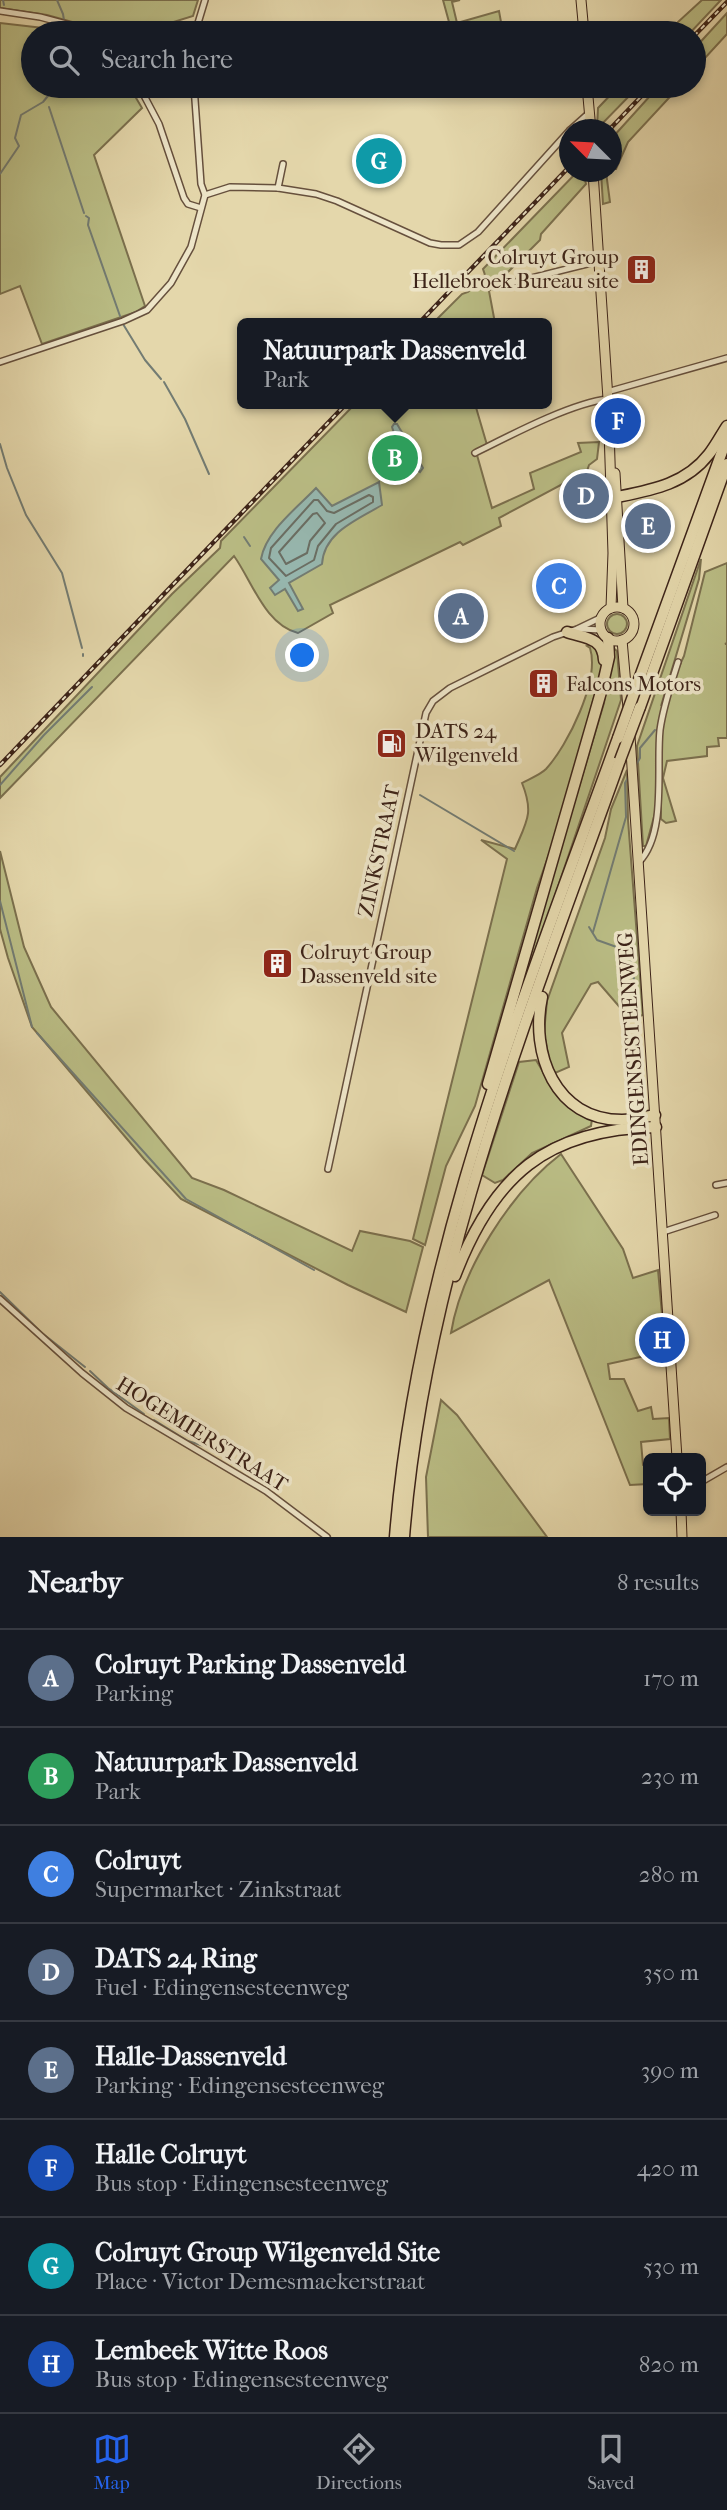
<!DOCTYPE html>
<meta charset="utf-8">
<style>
:root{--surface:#171b24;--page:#20242c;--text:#f1f3f6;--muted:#9ea1a6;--line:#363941;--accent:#2563eb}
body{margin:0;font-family:"IM FELL French Canon",serif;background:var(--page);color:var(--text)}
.controls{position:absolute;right:21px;bottom:21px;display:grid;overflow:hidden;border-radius:10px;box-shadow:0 4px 10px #0003}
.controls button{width:63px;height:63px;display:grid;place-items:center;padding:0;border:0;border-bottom:2px solid var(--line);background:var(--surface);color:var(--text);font:35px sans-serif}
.compass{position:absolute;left:559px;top:119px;width:63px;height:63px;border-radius:50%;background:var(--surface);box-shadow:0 4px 10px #0003;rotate:294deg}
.you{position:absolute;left:303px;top:656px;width:24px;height:24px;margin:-18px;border:5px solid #fff;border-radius:50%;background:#1a73e8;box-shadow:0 0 0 10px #1a73e833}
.badge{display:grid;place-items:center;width:46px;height:46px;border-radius:50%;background:var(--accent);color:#fff;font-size:23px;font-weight:700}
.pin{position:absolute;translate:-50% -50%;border:4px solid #fff;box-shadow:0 2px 7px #0006}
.popup{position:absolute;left:237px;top:318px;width:315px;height:91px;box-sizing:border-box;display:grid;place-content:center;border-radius:10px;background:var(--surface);filter:drop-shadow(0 2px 5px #0005);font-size:23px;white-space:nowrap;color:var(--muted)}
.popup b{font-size:26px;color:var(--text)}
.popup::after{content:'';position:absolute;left:50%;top:100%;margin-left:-14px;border:14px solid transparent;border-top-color:var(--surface)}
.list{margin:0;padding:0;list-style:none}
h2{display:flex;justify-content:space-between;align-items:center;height:91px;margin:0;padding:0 28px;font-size:30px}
h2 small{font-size:23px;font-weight:400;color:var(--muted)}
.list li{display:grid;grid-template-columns:46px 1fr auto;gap:21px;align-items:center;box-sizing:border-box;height:98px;padding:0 28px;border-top:2px solid var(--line)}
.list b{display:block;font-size:26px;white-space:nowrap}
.list p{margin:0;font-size:23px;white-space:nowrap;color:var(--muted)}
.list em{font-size:23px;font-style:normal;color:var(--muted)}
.icon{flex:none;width:38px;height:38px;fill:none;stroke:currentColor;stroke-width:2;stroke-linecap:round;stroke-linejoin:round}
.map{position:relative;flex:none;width:727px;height:1537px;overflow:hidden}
.search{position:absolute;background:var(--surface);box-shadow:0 4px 10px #0003;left:21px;right:21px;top:21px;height:77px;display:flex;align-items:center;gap:18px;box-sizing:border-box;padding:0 24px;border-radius:38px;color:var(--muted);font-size:26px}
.sheet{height:875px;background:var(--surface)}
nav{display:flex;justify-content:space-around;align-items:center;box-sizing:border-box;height:98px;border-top:2px solid var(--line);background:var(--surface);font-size:19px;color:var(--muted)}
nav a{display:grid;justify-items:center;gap:4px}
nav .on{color:var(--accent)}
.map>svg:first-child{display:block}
.green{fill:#babd85;stroke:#7b704e;stroke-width:2}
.water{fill:#97b8b0;stroke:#737c73;stroke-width:2}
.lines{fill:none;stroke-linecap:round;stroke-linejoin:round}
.shore{stroke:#6a6e64;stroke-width:2}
.stream{stroke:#737c73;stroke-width:2}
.street-casing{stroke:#66503d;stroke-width:8}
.primary-casing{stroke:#3c2318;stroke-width:11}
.highway-casing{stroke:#3c2318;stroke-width:13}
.street{stroke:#ede5c8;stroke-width:5}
.primary{stroke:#e4d7ab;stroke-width:9}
.highway{stroke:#e4d7ab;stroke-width:10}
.rail-casing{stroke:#3c2318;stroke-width:4.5}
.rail{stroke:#ede5c8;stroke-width:2;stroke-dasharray:5;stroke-linecap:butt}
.highway-bridge-casing{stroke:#3c2318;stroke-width:13;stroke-linecap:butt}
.highway-bridge{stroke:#e4d7ab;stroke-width:10}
.labels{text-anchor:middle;stroke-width:7;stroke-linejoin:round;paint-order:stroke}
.poi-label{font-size:21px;fill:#3c2318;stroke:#ede5c8;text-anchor:start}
.street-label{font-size:21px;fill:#3c2318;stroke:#ede5c8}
</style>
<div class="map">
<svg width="727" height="1537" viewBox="0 0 727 1537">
<rect width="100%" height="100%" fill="#e4d7ab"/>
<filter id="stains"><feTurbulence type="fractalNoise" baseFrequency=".00286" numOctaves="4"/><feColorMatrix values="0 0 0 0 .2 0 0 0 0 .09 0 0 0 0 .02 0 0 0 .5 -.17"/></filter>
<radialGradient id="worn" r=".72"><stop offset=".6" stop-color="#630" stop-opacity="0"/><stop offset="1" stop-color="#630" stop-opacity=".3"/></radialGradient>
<g class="green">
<path d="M0,0H198L193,16L138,33H112L47,15L0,8Z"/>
<path d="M443,0H460L452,2L457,23L499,11L503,33H452Z"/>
<path d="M702,0H721L690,33H657L662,29L677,23Z"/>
<path d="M727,13V34L694,70V49Z"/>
<path d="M0,23L52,29L63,33H33V86H129L142,108L94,155L145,306L136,312L42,344L20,286L0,294Z"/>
<path d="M619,86H639L597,129L598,108Z"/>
<path d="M659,86H680L628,142L616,169H612V138Z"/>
<path d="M577,172H583L586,184L541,234L540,240L489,291L495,323H433L462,294L468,292L485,275L483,269Z"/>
<path d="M601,172H606L610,202L603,204Z"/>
<path d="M355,404H475L487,445L477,455L492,508L534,489L530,473L581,452L578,443L599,442L597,459L589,465L587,471L499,518L501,526L463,545L460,542L330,605L333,613L298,633C265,625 252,581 234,556L0,798V777L172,594L220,548L221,541Z"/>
<path d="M701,559L699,579L661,706L684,656L705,572L727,563V643L725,644H727V738H718L719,746L707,747V756L667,761L663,778L676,821L666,823L661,819V791L646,846H643L637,746Z"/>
<circle cx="617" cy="624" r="10"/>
<path d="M594,643L601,653L602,668L559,826L537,888L475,1106L446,1166L425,1245L413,1239L507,859L481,840L515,849C527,821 534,813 522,783C529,779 540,775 546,769C568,745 600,680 590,648L587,646Z"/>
<path d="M612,647L617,651L621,700L514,1017H510L604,703Z"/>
<path d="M627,770L628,820L643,1015L630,1019L598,982L591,984L562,1033L569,1067L555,1073L549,1061L544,1033L547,1001L605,838L611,809Z"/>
<path d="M0,851L24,947L51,1007L192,1178L224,1190L352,1251L360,1231L410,1241L423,1247L406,1312L348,1285L181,1199L144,1159L32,1027L8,958L0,929Z"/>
<path d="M536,1060L558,1097L592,1119L591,1126L532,1153L503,1180L495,1183L482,1175L519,1062Z"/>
<path d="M561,1154L623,1249L633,1278L658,1270L662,1314L659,1340L643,1342L645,1356L608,1364L610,1379H624L638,1411L651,1407L653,1419L669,1418L670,1439L641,1442L643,1465L648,1466V1484L630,1485L549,1280L451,1333C461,1270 511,1192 561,1154Z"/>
<path d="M441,1400L457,1415L547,1537H428L426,1477Z"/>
</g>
<g class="water">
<path d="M394,424H397L423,468L420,472L416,469L394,433L392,427Z"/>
<path d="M379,482L382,505C357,520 324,532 322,564L289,583L303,609L298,611L285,589L275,595L270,588L279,580L261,559C266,531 297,508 316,488L332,506Z"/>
</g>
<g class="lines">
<g class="shore">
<path d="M369,495L373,497V502L336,524L318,546L314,560L286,576L269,558L271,548L314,500H318L327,511L334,513Z"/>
<path d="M317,513L325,523L310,541L307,553L286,564L279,552L313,514Z"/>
</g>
<g class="stream">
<path d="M3,0L4,5"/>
<path d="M57,0L63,14L66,33"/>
<path d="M49,107L84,213"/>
<path d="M0,174L19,146L15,138L21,115L43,102L56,86"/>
<path d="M86,216L89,218L88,225L120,316"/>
<path d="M123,324L145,360L161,379"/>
<path d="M164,382L185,419L209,474"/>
<path d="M0,444L7,468L26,515L62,573L82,648"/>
<path d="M244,537L250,546"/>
<path d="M83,654V656"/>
<path d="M636,765L640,758V748L655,730"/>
<path d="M0,785L44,735L92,687"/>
<path d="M420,795L514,851"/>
<path d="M0,901L32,1027"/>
<path d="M589,927L597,940L625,950L631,957L638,1011"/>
<path d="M593,932L626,817L625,783L629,776"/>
<path d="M37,1033L186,1199L314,1270"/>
<path d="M0,1292L42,1333L85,1367"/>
<path d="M90,1371L108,1388L144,1414"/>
<path d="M154,1420L188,1441L220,1451L236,1464"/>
</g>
<defs>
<g id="street">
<path d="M0,11L40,17L100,33"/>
<path d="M195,33L205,0"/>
<path d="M139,86L159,124L184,198L188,204L201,208"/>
<path d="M570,130L589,113"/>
<path d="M278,188L283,164"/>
<path d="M205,195L230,187L278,188L316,194L337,201L430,243L441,245H459L478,232L570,130"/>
<path d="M495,287L599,261"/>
<path d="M0,362L123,321L147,310L171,283L191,247L205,195L201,184L194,86"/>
<path d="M607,392L727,358"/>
<path d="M475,453C509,436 571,403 608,399"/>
<path d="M581,629L601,630"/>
<path d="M639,862C667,833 656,768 660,730C663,707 671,684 678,662"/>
<path d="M328,1169L426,713L433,701L450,688L553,637L577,629L602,617"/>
<path d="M716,1185L727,1183"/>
<path d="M663,1232L715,1215"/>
<path d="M0,1299L82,1373L126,1408L266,1491L327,1537"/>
<path d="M701,1482L727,1467"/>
</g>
<g id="primary">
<path d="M581,0L584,33"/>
<path d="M587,86L591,130"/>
<path d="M593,172L608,399L613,553L611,608"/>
<path d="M615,473L623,608"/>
<circle cx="617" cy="624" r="17"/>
<path d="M622,640L628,708"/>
<path d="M630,736L677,1458"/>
<path d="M681,1511L682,1537"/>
</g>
<g id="highway">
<path d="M611,501L617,497C652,490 686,484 709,454C716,445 721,435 727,426"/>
<path d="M567,632C584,638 603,637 604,660"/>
<path d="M637,685L727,438"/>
<path d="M640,707L727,464"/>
<path d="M542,997C530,1053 555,1120 622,1120C633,1120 644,1117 655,1115"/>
<path d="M488,1084L601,692L609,657L608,638"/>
<path d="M455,1276C493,1176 546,1129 656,1127"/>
<path d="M395,1537C417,1259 524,998 618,738"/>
<path d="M404,1537C425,1268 530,1012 620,760"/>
</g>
</defs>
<use href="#street" class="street-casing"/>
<use href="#primary" class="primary-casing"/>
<use href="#highway" class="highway-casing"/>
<use href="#street" class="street"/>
<use href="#primary" class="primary"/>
<use href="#highway" class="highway"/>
<defs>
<g id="rail">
<path d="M694,36L727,2"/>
<path d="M609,130L651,86"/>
<path d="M419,323L570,166"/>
<path d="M0,765L346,404"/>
</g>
</defs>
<use href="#rail" class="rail-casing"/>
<use href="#rail" class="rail"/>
<defs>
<g id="highway-bridge">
<path d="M618,738L637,685"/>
<path d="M620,760L640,707"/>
</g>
</defs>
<use href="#highway-bridge" class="highway-bridge-casing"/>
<use href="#highway-bridge" class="highway-bridge"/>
</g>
<defs>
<symbol id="building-square" viewBox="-11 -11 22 22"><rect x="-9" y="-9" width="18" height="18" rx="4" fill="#8f2418" stroke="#ede5c8"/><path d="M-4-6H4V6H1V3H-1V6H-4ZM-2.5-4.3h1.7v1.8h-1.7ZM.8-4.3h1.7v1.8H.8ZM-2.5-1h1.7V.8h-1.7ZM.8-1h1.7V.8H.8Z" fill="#fff"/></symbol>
<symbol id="fuel-square" viewBox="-11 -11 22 22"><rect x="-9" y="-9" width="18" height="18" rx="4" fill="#8f2418" stroke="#ede5c8"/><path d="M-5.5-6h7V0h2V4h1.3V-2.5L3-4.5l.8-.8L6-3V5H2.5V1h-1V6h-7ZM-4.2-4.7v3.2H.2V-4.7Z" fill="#fff"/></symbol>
</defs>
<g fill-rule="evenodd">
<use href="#building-square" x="624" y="252" width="35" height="35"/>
<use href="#building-square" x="526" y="666" width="35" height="35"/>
<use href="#fuel-square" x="374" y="726" width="35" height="35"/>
<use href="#building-square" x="260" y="946" width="35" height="35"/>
</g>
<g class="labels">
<g class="poi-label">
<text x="619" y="264" text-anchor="end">Colruyt Group<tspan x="619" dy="24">Hellebroek Bureau site</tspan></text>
<text x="566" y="691">Falcons Motors</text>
<text x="415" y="738">DATS 24<tspan x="415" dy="24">Wilgenveld</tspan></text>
<text x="300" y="959">Colruyt Group<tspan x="300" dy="24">Dassenveld site</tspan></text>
</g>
<g class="street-label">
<text transform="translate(379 851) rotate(-78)" y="7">ZINKSTRAAT</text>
<text transform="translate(633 1049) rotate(-94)" y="7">EDINGENSESTEENWEG</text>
<text transform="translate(202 1434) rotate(32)" y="7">HOGEMIERSTRAAT</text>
</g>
</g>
<rect width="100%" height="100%" filter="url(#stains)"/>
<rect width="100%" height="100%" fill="url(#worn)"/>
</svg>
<div class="controls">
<button><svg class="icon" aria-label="locate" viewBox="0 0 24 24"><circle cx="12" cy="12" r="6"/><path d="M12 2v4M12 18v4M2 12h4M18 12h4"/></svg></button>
</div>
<svg class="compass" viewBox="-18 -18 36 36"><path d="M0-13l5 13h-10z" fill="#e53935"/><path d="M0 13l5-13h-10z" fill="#9ea1a6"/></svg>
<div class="you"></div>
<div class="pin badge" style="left:461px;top:616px;background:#5c6f8a">A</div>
<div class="pin badge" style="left:395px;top:458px;background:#2e9e5b">B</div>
<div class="popup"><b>Natuurpark Dassenveld</b>Park</div>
<div class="pin badge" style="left:559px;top:586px;background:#3f7fe0">C</div>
<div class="pin badge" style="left:586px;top:496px;background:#5c6f8a">D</div>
<div class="pin badge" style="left:648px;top:526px;background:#5c6f8a">E</div>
<div class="pin badge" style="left:618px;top:421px;background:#1a4fb4">F</div>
<div class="pin badge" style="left:379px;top:161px;background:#0f9aa8">G</div>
<div class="pin badge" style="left:662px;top:1340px;background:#1a4fb4">H</div>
<div class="search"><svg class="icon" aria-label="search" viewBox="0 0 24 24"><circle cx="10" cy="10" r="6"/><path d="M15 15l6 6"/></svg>Search here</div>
</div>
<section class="sheet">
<h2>Nearby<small>8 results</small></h2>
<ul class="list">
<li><span class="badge" style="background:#5c6f8a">A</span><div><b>Colruyt Parking Dassenveld</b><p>Parking</p></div><em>170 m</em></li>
<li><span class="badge" style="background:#2e9e5b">B</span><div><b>Natuurpark Dassenveld</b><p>Park</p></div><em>230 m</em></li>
<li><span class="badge" style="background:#3f7fe0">C</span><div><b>Colruyt</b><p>Supermarket · Zinkstraat</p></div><em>280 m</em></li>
<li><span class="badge" style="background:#5c6f8a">D</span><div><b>DATS 24 Ring</b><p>Fuel · Edingensesteenweg</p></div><em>350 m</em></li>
<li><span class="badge" style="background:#5c6f8a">E</span><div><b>Halle-Dassenveld</b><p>Parking · Edingensesteenweg</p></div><em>390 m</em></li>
<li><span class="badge" style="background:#1a4fb4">F</span><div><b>Halle Colruyt</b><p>Bus stop · Edingensesteenweg</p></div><em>420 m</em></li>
<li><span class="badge" style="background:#0f9aa8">G</span><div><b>Colruyt Group Wilgenveld Site</b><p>Place · Victor Demesmaekerstraat</p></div><em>530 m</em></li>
<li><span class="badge" style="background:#1a4fb4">H</span><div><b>Lembeek Witte Roos</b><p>Bus stop · Edingensesteenweg</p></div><em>820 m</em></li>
</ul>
</section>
<nav>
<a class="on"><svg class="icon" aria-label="map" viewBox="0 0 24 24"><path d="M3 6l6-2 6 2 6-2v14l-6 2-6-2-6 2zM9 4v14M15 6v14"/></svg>Map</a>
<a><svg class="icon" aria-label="directions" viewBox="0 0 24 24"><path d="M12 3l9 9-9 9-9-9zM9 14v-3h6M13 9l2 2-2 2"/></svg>Directions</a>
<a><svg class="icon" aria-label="saved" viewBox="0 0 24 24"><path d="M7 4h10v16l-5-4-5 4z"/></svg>Saved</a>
</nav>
